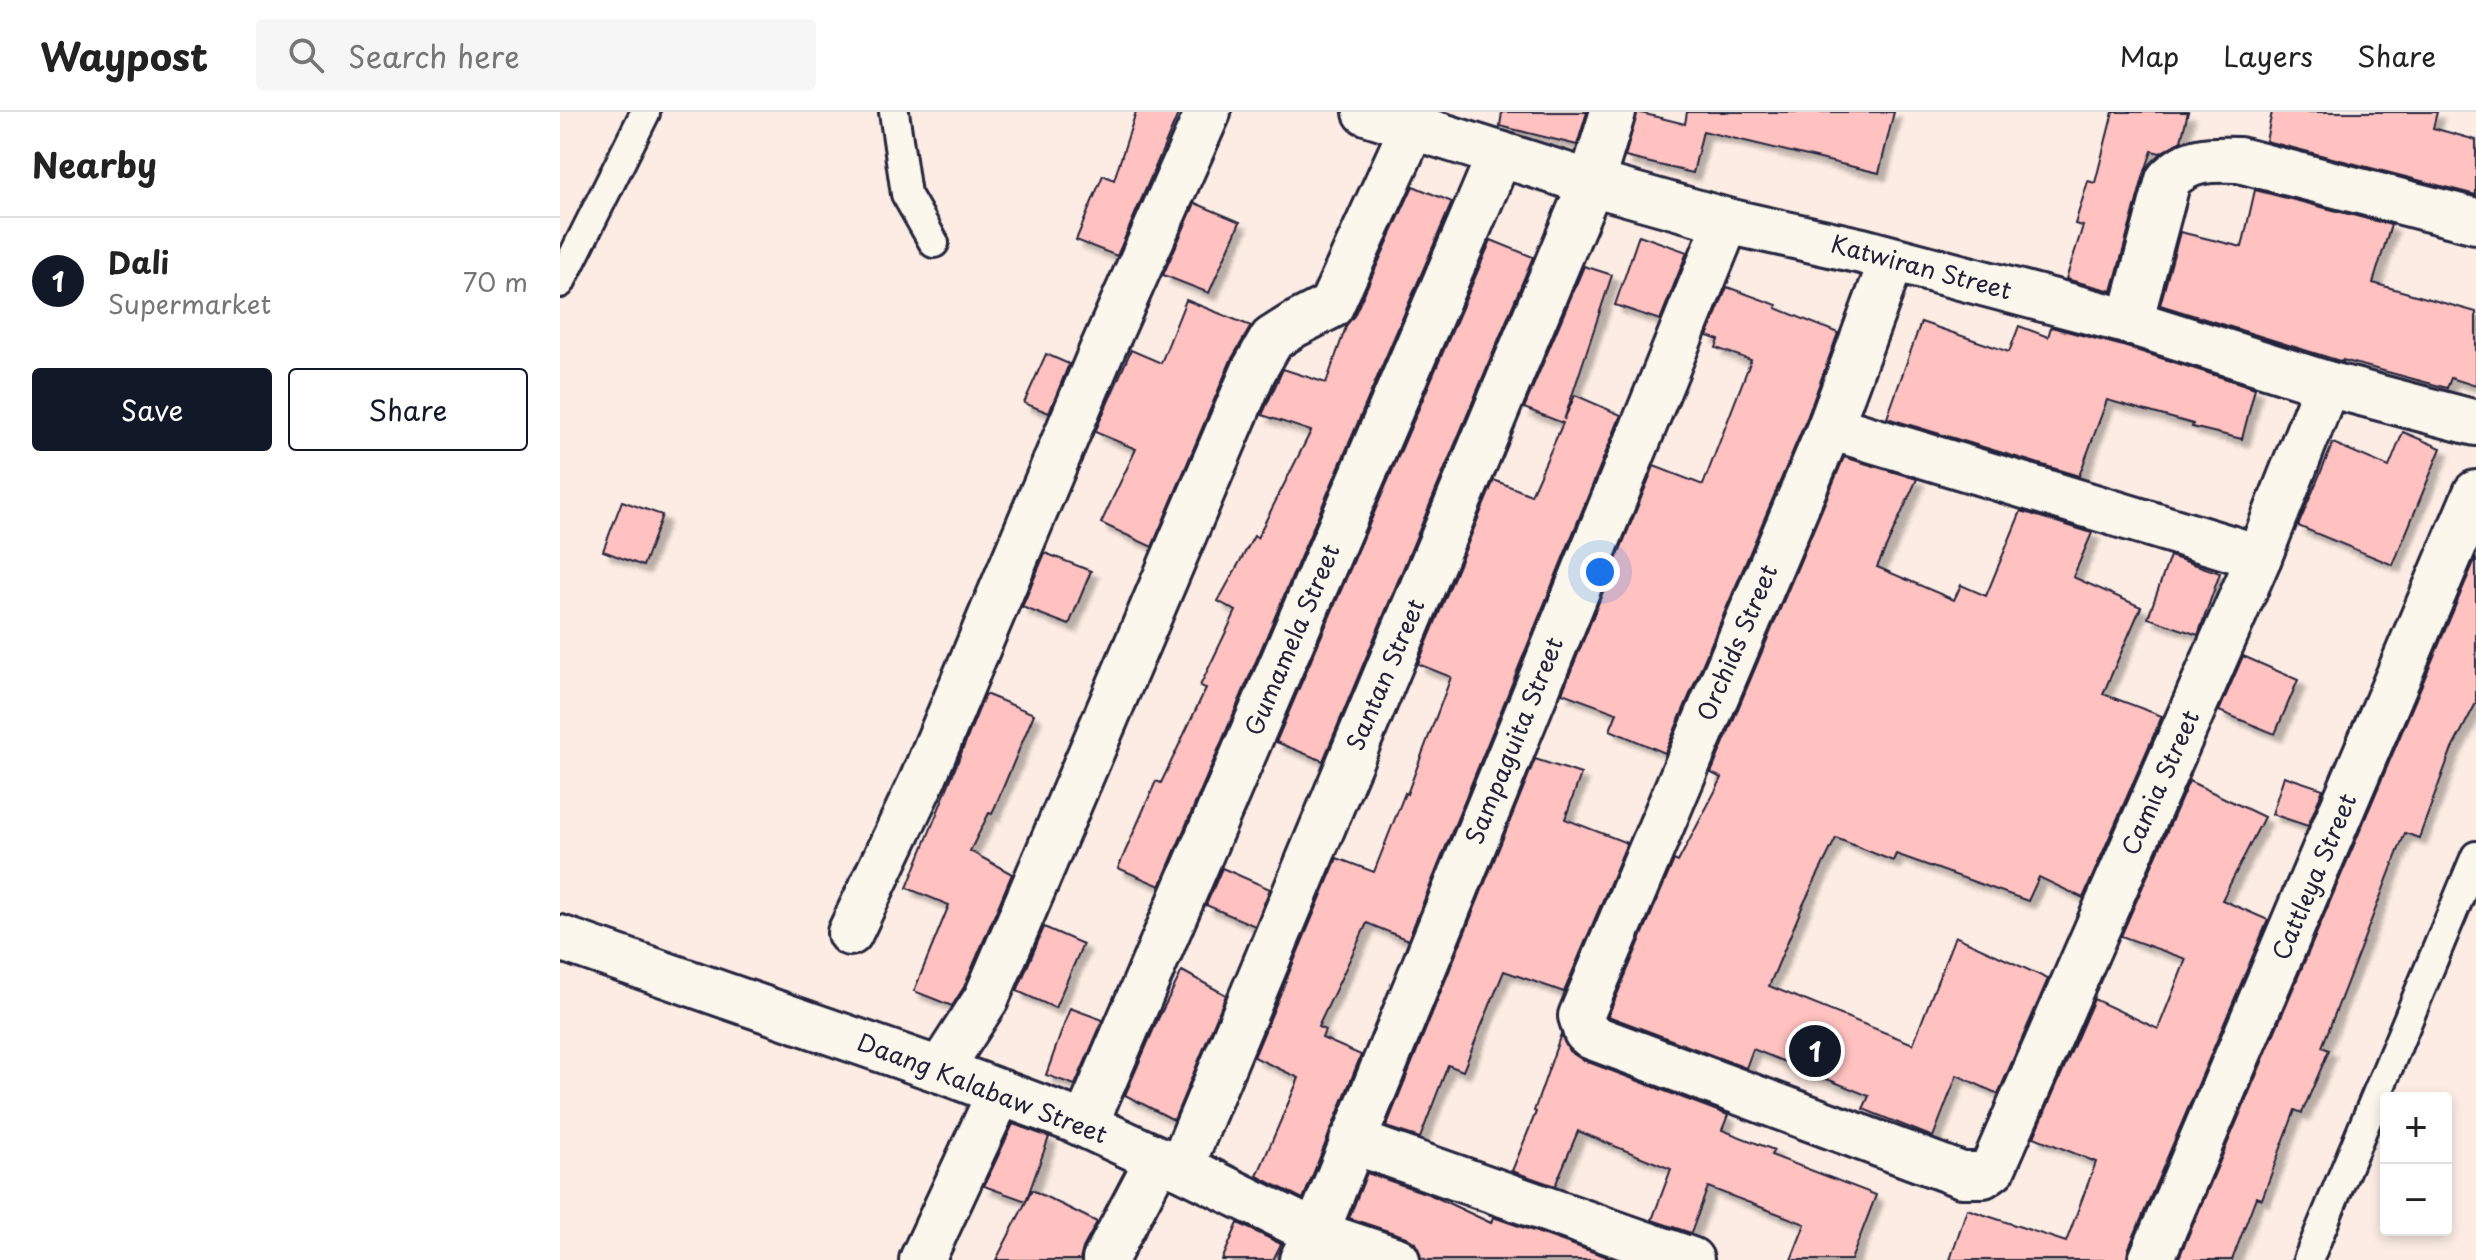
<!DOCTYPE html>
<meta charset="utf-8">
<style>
:root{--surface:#fff;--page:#f6f6f6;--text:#222;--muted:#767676;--line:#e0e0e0;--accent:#111827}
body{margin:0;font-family:"Playpen Sans",sans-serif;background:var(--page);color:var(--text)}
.controls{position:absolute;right:24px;bottom:24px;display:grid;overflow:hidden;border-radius:8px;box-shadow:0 4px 12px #0003}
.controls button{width:72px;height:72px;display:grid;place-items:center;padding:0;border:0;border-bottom:2px solid var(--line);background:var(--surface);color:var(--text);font:40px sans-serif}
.you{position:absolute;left:1040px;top:460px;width:28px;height:28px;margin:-20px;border:6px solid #fff;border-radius:50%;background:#1a73e8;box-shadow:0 0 0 12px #1a73e833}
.badge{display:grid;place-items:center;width:52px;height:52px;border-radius:50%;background:var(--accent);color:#fff;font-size:26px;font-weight:700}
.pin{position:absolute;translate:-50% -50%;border:4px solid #fff;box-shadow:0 2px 8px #0006}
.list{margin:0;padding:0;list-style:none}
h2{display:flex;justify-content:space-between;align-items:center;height:104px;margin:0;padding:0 32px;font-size:34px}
h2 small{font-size:26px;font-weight:400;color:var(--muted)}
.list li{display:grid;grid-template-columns:52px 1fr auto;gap:24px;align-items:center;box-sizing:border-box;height:128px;padding:0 32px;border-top:2px solid var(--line)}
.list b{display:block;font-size:30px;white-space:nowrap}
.list p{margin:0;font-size:26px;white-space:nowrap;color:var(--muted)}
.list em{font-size:26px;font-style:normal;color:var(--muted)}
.actions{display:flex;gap:16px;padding:24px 32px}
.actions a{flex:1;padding:18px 0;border:2px solid var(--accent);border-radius:8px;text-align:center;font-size:28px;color:var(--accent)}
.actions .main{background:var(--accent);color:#fff}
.icon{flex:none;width:44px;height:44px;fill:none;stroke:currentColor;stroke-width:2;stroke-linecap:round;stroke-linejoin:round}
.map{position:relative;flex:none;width:1916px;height:1148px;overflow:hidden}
header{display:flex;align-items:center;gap:48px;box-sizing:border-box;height:112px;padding:0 40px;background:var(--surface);border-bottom:2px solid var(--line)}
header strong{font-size:38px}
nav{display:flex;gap:44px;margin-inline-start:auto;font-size:28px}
.search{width:560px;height:72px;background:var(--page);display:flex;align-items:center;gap:20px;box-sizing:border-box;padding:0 28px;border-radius:8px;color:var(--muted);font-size:30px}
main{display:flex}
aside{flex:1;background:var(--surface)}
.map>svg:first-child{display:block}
.building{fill:#ffc2c0;stroke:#22223b;stroke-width:2;filter:url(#shadow)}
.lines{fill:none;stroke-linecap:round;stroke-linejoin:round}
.service-casing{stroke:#22223b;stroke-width:34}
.minor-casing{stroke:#22223b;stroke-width:50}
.tertiary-casing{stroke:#22223b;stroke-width:50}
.service{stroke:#fbf7ec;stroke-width:28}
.minor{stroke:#fbf7ec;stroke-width:44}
.tertiary{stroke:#fbf7ec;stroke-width:44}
.labels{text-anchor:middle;stroke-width:8;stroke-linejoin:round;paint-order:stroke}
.street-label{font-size:24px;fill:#22223b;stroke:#fbf7ec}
</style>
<header>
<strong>Waypost</strong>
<div class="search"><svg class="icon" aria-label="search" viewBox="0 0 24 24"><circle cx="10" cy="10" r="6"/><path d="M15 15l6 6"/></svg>Search here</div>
<nav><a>Map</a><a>Layers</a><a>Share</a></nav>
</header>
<main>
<aside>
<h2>Nearby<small></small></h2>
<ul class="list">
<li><span class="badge">1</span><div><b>Dali</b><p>Supermarket</p></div><em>70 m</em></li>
</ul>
<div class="actions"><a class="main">Save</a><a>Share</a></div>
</aside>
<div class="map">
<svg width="1916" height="1148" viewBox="0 0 1916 1148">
<defs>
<filter id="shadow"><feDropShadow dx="7" dy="7" stdDeviation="2" flood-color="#0004"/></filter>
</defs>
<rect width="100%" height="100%" fill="#fcece3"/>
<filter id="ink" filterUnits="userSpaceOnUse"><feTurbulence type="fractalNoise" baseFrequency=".0125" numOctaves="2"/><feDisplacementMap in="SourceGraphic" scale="16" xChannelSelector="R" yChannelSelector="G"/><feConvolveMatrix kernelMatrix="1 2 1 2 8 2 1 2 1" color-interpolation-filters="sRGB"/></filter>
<g filter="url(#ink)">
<g class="building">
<path d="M576,0H619L557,144L516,128L543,63L554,68Z"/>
<path d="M942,0H1027L1017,33L940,14Z"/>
<path d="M1077,0L1125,12L1127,0H1334L1319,61L1143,19L1133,61L1065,45Z"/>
<path d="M1553,0H1628L1621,29L1600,41L1592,39L1584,62L1552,179L1506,167L1523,114L1515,112L1528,69L1535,71Z"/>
<path d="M1712,0H1877L1873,16L1916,28V83L1706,29Z"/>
<path d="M853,74L892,90L600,774L558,756L596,669L601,671L646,576L640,574L676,499L658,489L694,424L697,426L751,319L702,303L723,257L766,271L787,212L794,204Z"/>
<path d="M1695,78L1831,113L1813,171L1916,200V274L1891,266L1887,276L1783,248V250L1600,193L1620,120L1682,135Z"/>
<path d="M635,91L680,110L649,181L603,163Z"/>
<path d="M1079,123L1127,140L1100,208L1055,193Z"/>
<path d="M931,128L973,145L763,649L716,630Z"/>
<path d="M1024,154L1052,163L1004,308L1015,283L1061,303L848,828L807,811L758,915L765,918L762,926L801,943L743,1087L697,1064L739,966L694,945L777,746L814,760L845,681L847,682L891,565L858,552L934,368L971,383L1003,311L964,296Z"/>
<path d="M1167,175L1217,193L1216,196L1278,221L1247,306L1105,641L1050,618L1057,601L1002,581L1094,354L1143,373L1191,248L1156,236L1159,228L1147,224Z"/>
<path d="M626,188L691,214L671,248L592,435L541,411L576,337L535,320L571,238L601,251Z"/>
<path d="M1361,210L1449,240L1459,214L1488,225L1491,215L1563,234L1695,276L1682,327L1632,315L1633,312L1547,288L1519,364L1327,306Z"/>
<path d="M486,242L509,252L489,301L464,291Z"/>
<path d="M1843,320L1881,336L1833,453L1738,414L1773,331L1829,355Z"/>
<path d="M1284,345L1357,367L1317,455L1394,488L1401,473L1426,484L1461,399L1532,421L1513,465L1581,495L1543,582L1602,604L1523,786L1479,765L1468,789L1336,742L1333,749L1276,726L1243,793L1209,874L1353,932L1395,824L1488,867L1438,982L1397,963L1373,1025L1303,997L1309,984L1193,937L1186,956L1048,904L1114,748L1118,750L1162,666L1151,661Z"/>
<path d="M62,389L102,403L83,454L43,439Z"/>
<path d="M485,441L531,459L509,513L462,495Z"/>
<path d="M1610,444L1660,461L1638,523L1588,506Z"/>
<path d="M1916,445V591L1891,639L1859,726L1845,721L1762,935L1769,938L1742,1001L1735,998L1702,1087L1696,1085L1672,1148H1618Z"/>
<path d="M1683,544L1738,568L1715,622L1659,599Z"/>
<path d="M425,582L474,602L432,702L429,701L410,739L452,762L404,875L392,894L354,879L389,793L347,776Z"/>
<path d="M975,647L1021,662L1005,707L1067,731L1004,880L944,859L903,959L888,953L860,1026L826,1015Z"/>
<path d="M1724,664L1763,677L1748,714L1712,702Z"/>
<path d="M1629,669L1704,705L1662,788L1708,808L1568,1138L1567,1148H1390L1407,1097L1506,1130L1536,1050L1474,1025L1534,887L1598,917L1626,847L1561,824Z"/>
<path d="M662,756L710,777L695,814L646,793Z"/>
<path d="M484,815L523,832L495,896L457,879Z"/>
<path d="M622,859L666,883L614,1008L565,983L598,907Z"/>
<path d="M510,896L543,908L515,973L486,963Z"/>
<path d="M1001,922L1009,939L1023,948L1168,1003L1162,1018L1214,1038L1211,1043L1316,1083L1291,1148H1231L1245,1112L1148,1075L1131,1121L1092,1108L1111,1057L1018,1019L995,1074L952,1059L976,1000L974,999Z"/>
<path d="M453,1012L489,1025L466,1089L424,1074Z"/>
<path d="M807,1061L871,1083L931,1111L933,1105L1056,1148H867L861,1146L855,1131L846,1125L789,1106Z"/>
<path d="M472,1078L537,1110L523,1136L520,1148H436Z"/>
<path d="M678,1111L721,1132L713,1148H662Z"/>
</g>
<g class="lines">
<defs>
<g id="service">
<path d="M334,0L346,82L374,131"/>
<path d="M0,171L85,1"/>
<path d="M1748,1148L1916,744"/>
</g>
<g id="minor">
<path d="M1332,148L1270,315L1021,904L1026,920L1032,925L1402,1063H1423L1433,1056L1699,445L1767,272"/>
<path d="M1570,210L1608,68C1628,46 1651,47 1679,48L1916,109"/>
<path d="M1270,315L1699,445"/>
<path d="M290,821L362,669L541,241L648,0"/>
<path d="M0,826L380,958L514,1008L598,1047L621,1055L756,1121L837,1148"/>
<path d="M380,958L426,887L694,258L712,227L734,213L771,194L853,14"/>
<path d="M525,1013L940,42"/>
<path d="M792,1029L1131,1148"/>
<path d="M621,1055L1031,71L1053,0"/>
<path d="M362,1148L440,980"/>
<path d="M545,1148L598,1047"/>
<path d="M742,1148L756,1121L1167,109"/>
<path d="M1591,1148L1916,381"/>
</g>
<path id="tertiary" d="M806,0L1031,71L1167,109L1302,139L1570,210L1767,272L1916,311"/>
</defs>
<use href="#service" class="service-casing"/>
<use href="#minor" class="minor-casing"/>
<use href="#tertiary" class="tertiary-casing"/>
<use href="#service" class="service"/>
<use href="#minor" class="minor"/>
<use href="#tertiary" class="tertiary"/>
</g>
</g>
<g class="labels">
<g class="street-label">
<text transform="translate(1361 156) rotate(15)" y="8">Katwiran Street</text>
<text transform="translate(733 528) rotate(-67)" y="8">Gumamela Street</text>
<text transform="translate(1178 531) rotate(-67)" y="8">Orchids Street</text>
<text transform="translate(826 563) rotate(-67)" y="8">Santan Street</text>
<text transform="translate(955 629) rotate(-68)" y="8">Sampaguita Street</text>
<text transform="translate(1601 671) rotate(-66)" y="8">Camia Street</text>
<text transform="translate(1755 765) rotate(-67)" y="8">Cattleya Street</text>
<text transform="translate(422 977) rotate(21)" y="8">Daang Kalabaw Street</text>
</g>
</g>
</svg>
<div class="controls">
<button>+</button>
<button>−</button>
</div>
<div class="you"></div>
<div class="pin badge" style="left:1255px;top:939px">1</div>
</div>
</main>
